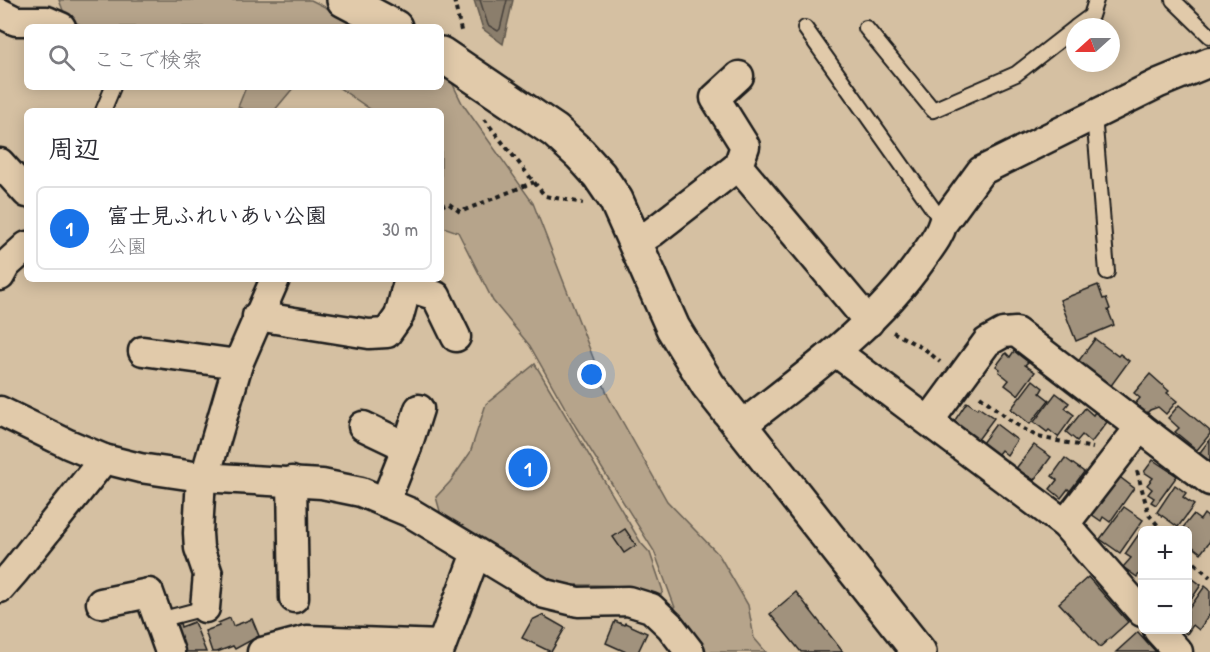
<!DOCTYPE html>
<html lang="ja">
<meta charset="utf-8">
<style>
:root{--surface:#fff;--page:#f7f7f7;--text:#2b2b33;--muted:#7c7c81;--line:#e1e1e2;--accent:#1a73e8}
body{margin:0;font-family:"Patrick Hand","Klee One",sans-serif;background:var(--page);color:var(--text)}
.controls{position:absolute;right:18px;bottom:18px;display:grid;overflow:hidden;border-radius:9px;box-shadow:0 3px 15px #0003}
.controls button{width:54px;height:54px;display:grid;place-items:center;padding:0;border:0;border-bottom:2px solid var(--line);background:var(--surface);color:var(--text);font:30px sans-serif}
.compass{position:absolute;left:1066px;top:18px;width:54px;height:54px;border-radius:50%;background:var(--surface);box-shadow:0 3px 15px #0003;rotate:249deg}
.you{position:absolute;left:592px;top:375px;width:21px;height:21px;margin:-15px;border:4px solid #fff;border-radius:50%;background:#1a73e8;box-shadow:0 0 0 9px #1a73e833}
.badge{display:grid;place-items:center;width:39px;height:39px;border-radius:50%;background:var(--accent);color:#fff;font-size:20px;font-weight:700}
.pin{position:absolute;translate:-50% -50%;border:3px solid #fff;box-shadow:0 2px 6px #0006}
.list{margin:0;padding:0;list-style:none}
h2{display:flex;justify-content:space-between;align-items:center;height:78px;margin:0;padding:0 24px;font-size:26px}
h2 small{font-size:20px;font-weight:400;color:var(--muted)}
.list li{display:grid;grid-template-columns:39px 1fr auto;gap:18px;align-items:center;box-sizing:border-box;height:84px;margin:0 12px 12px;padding:0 12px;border:2px solid var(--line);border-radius:9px}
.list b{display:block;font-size:22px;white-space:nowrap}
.list p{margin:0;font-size:20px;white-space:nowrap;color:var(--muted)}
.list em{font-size:20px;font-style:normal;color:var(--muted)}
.icon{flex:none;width:33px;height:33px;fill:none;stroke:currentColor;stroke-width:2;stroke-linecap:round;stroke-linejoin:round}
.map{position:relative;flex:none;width:1210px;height:652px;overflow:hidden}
.search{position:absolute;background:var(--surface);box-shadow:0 3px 15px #0003;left:24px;top:24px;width:420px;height:66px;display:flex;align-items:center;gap:15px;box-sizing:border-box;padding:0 21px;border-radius:9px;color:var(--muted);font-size:22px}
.panel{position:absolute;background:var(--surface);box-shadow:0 3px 15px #0003;left:24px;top:108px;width:420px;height:174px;border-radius:9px}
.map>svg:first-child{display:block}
.green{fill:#b6a48b;stroke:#696054;stroke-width:1.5}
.water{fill:#8b7e6c;stroke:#5f574c;stroke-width:1.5}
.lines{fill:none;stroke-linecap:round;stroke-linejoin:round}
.shore{stroke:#48433c;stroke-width:1.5}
.building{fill:#a1927d;stroke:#1c1c1c;stroke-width:1.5}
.lane-casing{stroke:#1c1c1c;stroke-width:18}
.street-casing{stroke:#1c1c1c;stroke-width:33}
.secondary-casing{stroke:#1c1c1c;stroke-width:38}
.path{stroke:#1c1c1c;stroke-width:4;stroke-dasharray:4.5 4.5;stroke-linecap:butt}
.lane{stroke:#e1caaa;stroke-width:14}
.street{stroke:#e1caaa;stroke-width:28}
.secondary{stroke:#e1caaa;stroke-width:33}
</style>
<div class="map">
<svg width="1210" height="652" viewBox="0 0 1210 652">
<rect width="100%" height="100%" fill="#d5c0a2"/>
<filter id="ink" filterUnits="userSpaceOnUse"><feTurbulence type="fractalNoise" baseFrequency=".0167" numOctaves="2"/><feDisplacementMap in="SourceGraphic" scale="12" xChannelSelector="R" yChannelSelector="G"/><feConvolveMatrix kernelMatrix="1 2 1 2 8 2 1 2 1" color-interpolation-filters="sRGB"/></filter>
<g filter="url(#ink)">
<g class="green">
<path d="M59,0H311L365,27H85L66,18Z"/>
<path d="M441,66L445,68L462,103L533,203L608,396L667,501L719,555L748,605L754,638L766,652H705L680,621L654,551L576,427L530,346L493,301L458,232L443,227L441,223V111H373L338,87H441Z"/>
<path d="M246,87H294L274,111H247L238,107Z"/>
<path d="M535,364L641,543L650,553L663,591L659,598C652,595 645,590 637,589C610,582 582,587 555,584L443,522L436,497L450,482L470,453L486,404Z"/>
</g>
<path class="water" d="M474,0H513L503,44L483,29Z"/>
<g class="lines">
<path class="shore" d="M480,0L488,25L498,31L500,29L507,0"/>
</g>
<g class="building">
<path d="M1098,285L1103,299L1106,298L1110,309L1108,310L1114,325L1076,341L1060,300Z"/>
<path d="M1095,339L1118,356L1120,354L1129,361L1110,387L1077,363Z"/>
<path d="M1014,351L1028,362L1025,365L1035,372L1018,395L1005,385L1009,380L999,372L1000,369L996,366L1006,353L1010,357Z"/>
<path d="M1150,374L1169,391L1167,393L1177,401L1166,414L1158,407L1150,410L1145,415L1134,405L1140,398L1134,393Z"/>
<path d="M1033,380L1043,388L1040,393L1049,400L1030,424L1011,409Z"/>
<path d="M1056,393L1069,403L1065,408L1074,415L1058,437L1049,430L1047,432L1034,422Z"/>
<path d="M967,402L977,409L978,407L994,418L977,441L953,423Z"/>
<path d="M1179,405L1210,431V434L1197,450L1175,432L1179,428L1168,418Z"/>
<path d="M1085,408L1093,415L1095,412L1107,422L1091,443L1082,435L1077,441L1066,432Z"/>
<path d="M996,424L1017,440L1007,455L1001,450L995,458L979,447Z"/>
<path d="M1210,439V463L1198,455Z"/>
<path d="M1034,445L1051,457L1034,480L1026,475L1023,478L1014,471Z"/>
<path d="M1065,458L1084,472L1070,491L1068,489L1061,498L1050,489L1057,480L1052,476Z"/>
<path d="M1153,460L1177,476L1156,505L1151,502L1154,498L1148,494L1152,489L1147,485L1153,478L1144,472Z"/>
<path d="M1117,475L1134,488L1110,522L1103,517L1101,521L1091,514L1102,499L1100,498Z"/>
<path d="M1175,485L1186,493L1183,497L1194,505L1178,527L1157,512Z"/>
<path d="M1124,507L1143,520L1120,553L1100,539Z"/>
<path d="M1204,514L1210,519V541L1201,553L1188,543V530H1181L1193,515L1200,520Z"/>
<path d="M625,529L636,545L624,553L613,537Z"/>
<path d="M1141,531L1142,570L1137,577L1123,567L1131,558L1125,554Z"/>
<path d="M1188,575L1201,585L1188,604Z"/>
<path d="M1088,577L1128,622L1100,647L1059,603Z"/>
<path d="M1205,586L1210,590V614L1199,630L1193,625L1187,634L1182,631L1179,634L1173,630H1188V610Z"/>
<path d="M796,592L843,652H801L770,614Z"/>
<path d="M542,615L565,628L551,652L522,638L532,620Z"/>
<path d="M230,618L233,626L252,619L259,636L235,649L233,646L217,652H212L205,631L219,626L218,623Z"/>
<path d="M615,621L624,625L625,623L647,633L638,652H626L606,643Z"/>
<path d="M194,622L206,652H183L175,625L180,623L181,627Z"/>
<path d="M1138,632L1156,652H1116Z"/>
</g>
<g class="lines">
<defs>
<g id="lane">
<path d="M1173,0L1210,36"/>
<path d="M1076,27L1091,16L1096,0"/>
<path d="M805,28L943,223"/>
<path d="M866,28L933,110L1016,74L1075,28"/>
<path d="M103,111L113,87"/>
<path d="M1094,115L1107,272"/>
<path d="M159,620L205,608"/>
</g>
<g id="street">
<path d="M0,13L16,21H47L61,27"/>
<path d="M739,76L715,98L745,146L738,166L869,322"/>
<path d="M0,163L27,193"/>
<path d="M636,243L653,232L738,166"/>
<path d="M0,276L6,265L27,246"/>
<path d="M405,293L418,290L436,296L456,337"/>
<path d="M257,316L369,334L387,333L399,316L409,279"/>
<path d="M143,351L238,364"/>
<path d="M836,352L1065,524L1142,612"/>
<path d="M0,411L68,444L104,459L140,468L201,477L322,484L361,492L411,513L545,594L578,602L628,601L651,608L670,626L690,652"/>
<path d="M929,421L987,342L1003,333L1016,332L1210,481"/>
<path d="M363,426L407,447"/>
<path d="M741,426C806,375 875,327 922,259C930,247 939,237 943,223L981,171L1159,83L1210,62"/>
<path d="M201,477L198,533L199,548L208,574L205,608"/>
<path d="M205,477L238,364L275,279"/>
<path d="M292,481L294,598"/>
<path d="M385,502L407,447L419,409"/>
<path d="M1065,524L1140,427"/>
<path d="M0,588L14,572L104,459"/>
<path d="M101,603L149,593L170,652"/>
<path d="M1158,630L1178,652"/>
<path d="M262,652L307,640L441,645"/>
<path d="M439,652L476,553"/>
</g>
<g id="secondary">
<path d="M344,0L395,27"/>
<path d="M441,54L555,131L580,154L599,175L616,200L673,328L708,385L919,652"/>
</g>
</defs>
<use href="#lane" class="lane-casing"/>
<use href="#street" class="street-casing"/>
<use href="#secondary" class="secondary-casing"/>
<g class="path">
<path d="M454,0L462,35"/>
<path d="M484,119L545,196L583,203"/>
<path d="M441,206L448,203L460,212L534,182"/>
<path d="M893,332L926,350L940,362"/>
<path d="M980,396L1012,422L1038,437L1093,448"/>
<path d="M1137,471L1149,515L1162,530"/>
<path d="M1188,557L1210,577"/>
</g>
<use href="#lane" class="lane"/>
<use href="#street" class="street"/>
<use href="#secondary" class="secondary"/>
</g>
</g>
</svg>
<div class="controls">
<button>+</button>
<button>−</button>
</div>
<svg class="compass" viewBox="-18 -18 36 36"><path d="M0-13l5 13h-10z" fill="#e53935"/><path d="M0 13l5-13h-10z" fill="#7c7c81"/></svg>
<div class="you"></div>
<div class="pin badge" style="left:528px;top:468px">1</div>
<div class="search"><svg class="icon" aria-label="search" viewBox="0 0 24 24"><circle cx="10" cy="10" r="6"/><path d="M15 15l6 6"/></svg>ここで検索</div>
<section class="panel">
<h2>周辺<small></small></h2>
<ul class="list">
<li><span class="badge">1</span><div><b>富士見ふれいあい公園</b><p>公園</p></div><em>30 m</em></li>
</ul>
</section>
</div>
